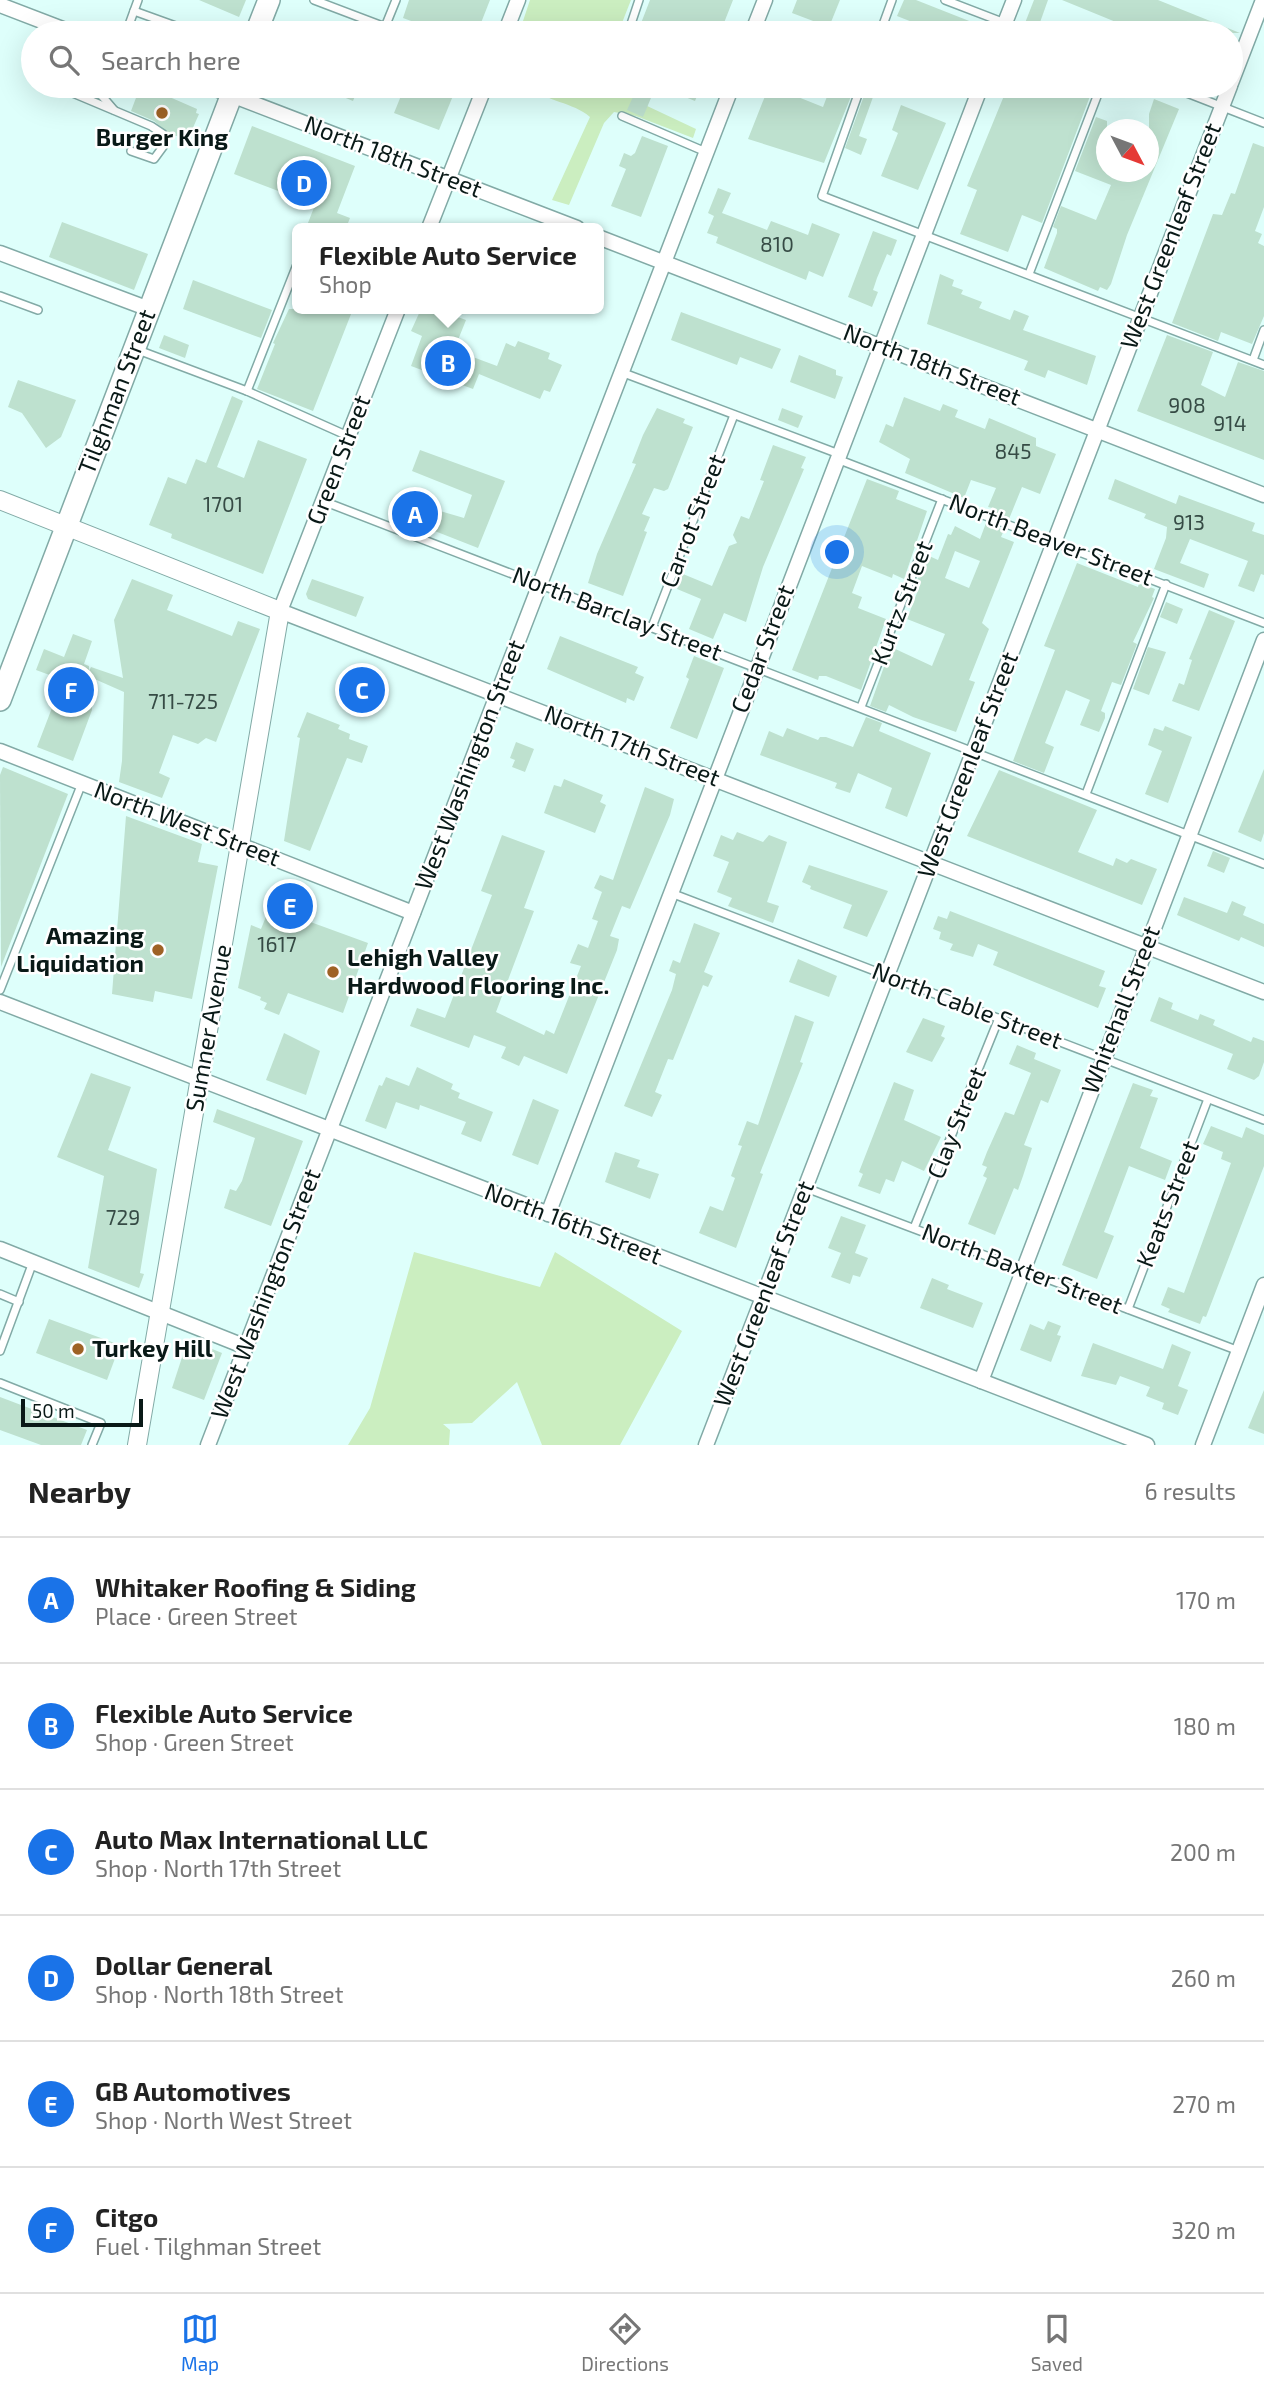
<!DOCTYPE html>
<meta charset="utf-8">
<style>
:root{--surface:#fff;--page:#f6f6f6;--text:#222;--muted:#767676;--line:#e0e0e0;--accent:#1a73e8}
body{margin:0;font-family:"Exo 2",sans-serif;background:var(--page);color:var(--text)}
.compass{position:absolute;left:1096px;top:119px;width:63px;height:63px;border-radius:50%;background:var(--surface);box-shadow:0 7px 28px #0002;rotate:131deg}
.scale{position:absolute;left:21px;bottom:18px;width:122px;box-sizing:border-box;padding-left:7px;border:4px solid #091917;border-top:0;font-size:19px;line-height:24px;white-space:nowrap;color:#091917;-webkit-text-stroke:5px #fff;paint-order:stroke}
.you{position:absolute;left:838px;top:553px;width:24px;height:24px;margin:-18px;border:5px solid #fff;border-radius:50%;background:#1a73e8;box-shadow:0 0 0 10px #1a73e833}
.badge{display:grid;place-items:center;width:46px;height:46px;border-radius:50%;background:var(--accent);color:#fff;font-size:23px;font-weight:700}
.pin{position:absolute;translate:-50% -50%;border:4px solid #fff;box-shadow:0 2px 7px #0006}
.popup{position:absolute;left:292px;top:223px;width:312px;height:91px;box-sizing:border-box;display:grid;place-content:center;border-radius:10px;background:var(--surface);filter:drop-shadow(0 2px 5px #0005);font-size:23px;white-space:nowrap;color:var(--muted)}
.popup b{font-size:26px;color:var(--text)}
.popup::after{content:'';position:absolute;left:50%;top:100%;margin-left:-14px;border:14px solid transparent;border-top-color:var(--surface)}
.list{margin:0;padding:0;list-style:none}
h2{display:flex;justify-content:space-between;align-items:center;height:91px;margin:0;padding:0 28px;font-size:30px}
h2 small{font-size:23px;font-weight:400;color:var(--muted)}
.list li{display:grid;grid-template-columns:46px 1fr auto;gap:21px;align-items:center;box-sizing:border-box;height:126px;padding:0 28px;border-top:2px solid var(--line)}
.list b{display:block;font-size:26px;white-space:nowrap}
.list p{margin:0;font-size:23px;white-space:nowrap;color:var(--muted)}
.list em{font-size:23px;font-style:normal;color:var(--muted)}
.icon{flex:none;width:38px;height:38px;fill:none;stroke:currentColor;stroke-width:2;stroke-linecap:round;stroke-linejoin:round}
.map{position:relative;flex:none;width:1264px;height:1445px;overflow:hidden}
.search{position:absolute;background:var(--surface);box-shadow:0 7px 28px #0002;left:21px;right:21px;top:21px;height:77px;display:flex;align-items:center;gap:18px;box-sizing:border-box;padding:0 24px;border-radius:38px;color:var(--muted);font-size:26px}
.sheet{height:847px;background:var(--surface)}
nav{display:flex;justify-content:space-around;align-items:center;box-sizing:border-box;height:98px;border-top:2px solid var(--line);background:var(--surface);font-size:19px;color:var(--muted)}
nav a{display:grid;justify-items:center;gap:4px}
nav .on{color:var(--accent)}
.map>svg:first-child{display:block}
.green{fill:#cbeec0}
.building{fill:#bee1cf;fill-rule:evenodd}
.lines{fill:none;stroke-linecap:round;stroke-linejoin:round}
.service-casing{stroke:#82aaa6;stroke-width:10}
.minor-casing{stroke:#82aaa6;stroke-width:17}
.tertiary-casing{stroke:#82aaa6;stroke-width:20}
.primary-casing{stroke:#82aaa6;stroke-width:24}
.service{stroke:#fff;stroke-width:7}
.minor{stroke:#fff;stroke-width:14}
.tertiary{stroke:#fff;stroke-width:18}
.primary{stroke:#fff;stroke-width:21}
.poi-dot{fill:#9e6225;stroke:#fff;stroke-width:2.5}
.labels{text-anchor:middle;stroke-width:5;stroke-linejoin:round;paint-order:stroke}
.number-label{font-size:21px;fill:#364b45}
.poi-label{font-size:24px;font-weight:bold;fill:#091917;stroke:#fff;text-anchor:start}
.street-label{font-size:24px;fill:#091917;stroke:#fff}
</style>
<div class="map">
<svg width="1264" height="1445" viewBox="0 0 1264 1445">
<rect width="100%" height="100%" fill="#defffb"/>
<g class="green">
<path d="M530,0H631L618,33H519Z"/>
<path d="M530,86H615L645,105L696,129L693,138L636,116L614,112L604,123L569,205L552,200L590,117C573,102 546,102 530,86Z"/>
<path d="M414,1252L540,1287L555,1252L682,1331L620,1445H542L517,1382L472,1423L443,1424L450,1430L449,1445H348L370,1408Z"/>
</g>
<g class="building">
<path d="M199,0H246L239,17Z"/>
<path d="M409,0H490L477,33H444L403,18Z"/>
<path d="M650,0H733L720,33H692L659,21L654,33H645L638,31Z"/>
<path d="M797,0H840L829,27L792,13Z"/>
<path d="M904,0H916L992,30V33H940L897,16Z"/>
<path d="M1034,0H1048L1038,28L1025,23Z"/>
<path d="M1062,0H1158L1240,33H1132L1133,29Z"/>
<path d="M317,86H359L353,101Z"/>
<path d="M405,86H457L439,130L394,113Z"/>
<path d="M638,86H656L643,117L627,110Z"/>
<path d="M658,86H701L695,101Z"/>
<path d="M769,86H796L793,95L823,107L831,86L854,89L824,163L748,139Z"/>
<path d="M1008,86H1078L1092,91L1042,223L1022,215L1008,252L960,234L977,190L967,186Z"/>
<path d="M149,88L197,109L196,113L199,114L188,139L169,134L154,121L131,111L139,90L147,93Z"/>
<path d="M865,93L873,97L859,136L867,139L861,155L845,148Z"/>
<path d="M1154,99L1179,109L1127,235L1111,284L1107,290L1100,287L1098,291L1044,268L1057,233V229L1053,227L1061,206L1096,220L1111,185L1075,171L1096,117L1107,121V172H1149V114Z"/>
<path d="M901,105L946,123L918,190L881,176L898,133L892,130Z"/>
<path d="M252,126L355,166L337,213L350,218L346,228H306L315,205L234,174Z"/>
<path d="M642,136L668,146L641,217L611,206L626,169L619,166L624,153L631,156L635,153Z"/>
<path d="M1253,143L1264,147V207L1255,231L1262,234L1258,243L1264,246V316L1252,344L1221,332L1218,341L1172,323L1213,214L1222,215L1231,193L1235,194Z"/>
<path d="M718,188L731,193L722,213L767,230L771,221L808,235L812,223L840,234L823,277L809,271L806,280L716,243L718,237L707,233L714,216L708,213Z"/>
<path d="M62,222L148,254L134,290L49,257Z"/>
<path d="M873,231L897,240L891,256L887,254L877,278L873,290L878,292L872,307L848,297Z"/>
<path d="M940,274L954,280L952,286L963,290L961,294L982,302L979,308L1010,320L1014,310L1029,316L1023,330L1096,356L1087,385L1048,370L1045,378L1024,370L1028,361L927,324Z"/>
<path d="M193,280L272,310L261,338L183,309Z"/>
<path d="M289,309H353L313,411L257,389L275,344L273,343Z"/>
<path d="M421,309H436L466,320L454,350L497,366L506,343L515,347L518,341L550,353L548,359L562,365L550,392L544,390L540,399L479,374L473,389L411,366L422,336L411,331Z"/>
<path d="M681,312L781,349L772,369L740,357L737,365L671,340Z"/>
<path d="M164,335L189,345L185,358L159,348Z"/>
<path d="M1167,335L1213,352L1201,385L1225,397L1238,362L1264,371V460L1137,411Z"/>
<path d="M799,355L836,370V375L843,377L835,399L790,382Z"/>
<path d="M18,380L76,400L61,437L46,448L22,413L8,407Z"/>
<path d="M232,396L243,401L217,467L244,478L258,440L307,459L263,574L171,538L172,534L149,525L168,477L186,484L196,459L206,463Z"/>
<path d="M904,397L940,411L943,404L958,410L955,417L985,429L989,418L1036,438V446L1056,454L1040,494L1022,487L1009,519L991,511L992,508L988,507L996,488L971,480L964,498L905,473L910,459L879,442L886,424L893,427Z"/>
<path d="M657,408L685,419L683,423L693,427L668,489L664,491L654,488L642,514L650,517L644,531L647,532L623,596L588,583L597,554L636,464L632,463L643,435Z"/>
<path d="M782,408L803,416L798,428L778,420Z"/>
<path d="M773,445L806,457L801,468L804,469L763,567L746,622L724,613L713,639L689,629L701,599L677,589L683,574L712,586L729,546L737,543L733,535L741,516L749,519L764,481L760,480Z"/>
<path d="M420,450L505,481L478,548L399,517L406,501L464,518L472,495L412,471Z"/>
<path d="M867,479L899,491L896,499L927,511L904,579L893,574L892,578L862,566L852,593L862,597L858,608L886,619L861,690L826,676H819L818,680L792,670Z"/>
<path d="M1115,479L1176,504L1179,495L1255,523L1252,531L1264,535V575L1261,574L1254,592L1238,586L1248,561L1190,539L1180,563L1209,574L1204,588L1154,569L1166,538L1167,527L1144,518L1146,514L1108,499Z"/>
<path d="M986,523L1004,530L1001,537L1014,542L982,623L989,629L969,680L975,682L956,732L913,717L889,705L886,712L870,706L891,647L932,666L945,634L907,619L920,585L916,583L927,555L938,560L948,534L951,535L955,526L980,539ZM955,551L980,561L969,588L945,578Z"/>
<path d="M1077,563L1138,587L1139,583L1155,589L1152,597L1154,598L1133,642L1137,644L1121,685L1112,682L1101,711L1105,713V718L1099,732L1080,725L1090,700L1066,690L1045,743L1054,747L1044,773L1013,761L1055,650L1044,646Z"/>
<path d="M132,579L173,595L167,610L232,636L238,621L260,629L216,742L206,738L198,744L173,735L159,773L170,778L162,798L119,782L122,761L124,692L90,677L92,710L73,761L37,747L55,700L48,698L55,677L36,670L44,649L64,657L73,634L92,641L84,664L89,666V671L91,667L123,678L114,620Z"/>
<path d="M312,579L364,597L356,617L308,599L306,594Z"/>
<path d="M1166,602L1183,609L1177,624L1160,617Z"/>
<path d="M1209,610L1235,621L1199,711L1172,701L1179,683L1184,685L1192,660L1189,659Z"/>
<path d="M560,636L638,667L635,673L644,677L634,701L627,698L626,703L547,669Z"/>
<path d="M1148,647L1166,652L1149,695L1133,689Z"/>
<path d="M694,656L724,668L697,739L670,728L689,679L686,677Z"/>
<path d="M350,670L385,683L377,701L364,696L360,705L339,697Z"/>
<path d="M307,712L340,725L338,729L350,734L349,739L368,746L362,763L347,758L310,851L284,841L300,738L297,737Z"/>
<path d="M866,717L882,723L879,731L931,753L907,817L885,808L892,788L858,773L850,793L835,788L837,783L760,755L769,731L783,737L787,728L818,740L820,737H826L853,747Z"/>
<path d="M1165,726L1192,737L1168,803L1145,794L1162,751L1148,745L1154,728L1163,731Z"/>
<path d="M516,742L534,749L525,772L512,767L515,760L510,758Z"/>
<path d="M3,767L68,794L1,967L0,775Z"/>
<path d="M1264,769V833L1261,842L1238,832Z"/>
<path d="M999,770L1097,810L1078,852L1113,866L1116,858L1127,863L1131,859L1157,869L1142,905L967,836Z"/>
<path d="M564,779L603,795L600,802L606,805L595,833L544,813L554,785L561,787Z"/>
<path d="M645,787L674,799L670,815L630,909L622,906L610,936L619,939L617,950L567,1074L524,1056L519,1066L501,1058L506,1047L474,1035L469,1048L410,1026L417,1008L445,1018L492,895L481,891L502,835L545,851L524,908L534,911L496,1012L544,1035L546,1030L554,1034L581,966L570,963L578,944L588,948L598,921L592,919L602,892L594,888L600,875L613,880Z"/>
<path d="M126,816L202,844L198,862L218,866L192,999L155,991L153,1002L112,994Z"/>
<path d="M737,832L763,842L769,835L787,842L767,902L779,906L773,923L728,906L732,898L717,892L729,862L713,856L721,835L733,840Z"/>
<path d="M1213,851L1230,858L1224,873L1207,866Z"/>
<path d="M809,865L888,891L867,937L843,928L852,905L810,889L811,886L802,882Z"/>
<path d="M278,887L313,900L305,920L368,943L343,1013L288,993L279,1015L264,1009L267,1003L260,1000L261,997L238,988L251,925L261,929Z"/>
<path d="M1184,897L1227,913L1232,901L1246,907L1243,915L1264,924V947L1241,937L1239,941L1177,915Z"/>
<path d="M950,911L1105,971L1099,986L1106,988L1098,1008L993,965L998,952L978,944L973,957L950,950L953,944L939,939L941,932L933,929L938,916L947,919Z"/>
<path d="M694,923L720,933L704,972L713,976L708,987L703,985L673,1060L668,1059L655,1092L662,1095L652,1117L624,1106L672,990L676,974L669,971L673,960L680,963Z"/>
<path d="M798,959L837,976L829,997L789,982Z"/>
<path d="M1159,997L1173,1003L1171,1009L1198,1020L1200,1014L1215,1020L1213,1025L1251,1042L1253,1037L1264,1041V1062L1259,1076L1254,1080L1227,1069L1233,1054L1150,1021Z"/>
<path d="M795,1015L814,1022L800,1062L803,1063L760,1173L763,1174L736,1248L699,1233L710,1206L723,1211L735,1178L731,1176L742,1146L738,1145L747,1121L758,1125Z"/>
<path d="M923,1018L945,1026L941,1036L945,1038L932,1062L906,1052Z"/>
<path d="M284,1033L320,1051L306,1095L266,1080Z"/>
<path d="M1017,1045L1036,1053L1034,1059L1061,1070L1048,1103L1041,1100L1024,1145L1032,1148L1023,1176L1018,1190L1014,1188L995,1235L968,1224L987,1178L983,1176L987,1167L982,1165L987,1152L1005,1112L1014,1115L1031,1073L1009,1064Z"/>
<path d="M417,1067L453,1084L451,1089L460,1093L458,1098L493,1112L481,1142L461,1134L466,1122L420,1105L419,1110L396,1102L386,1129L365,1121L379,1085L382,1086L386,1077L409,1086Z"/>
<path d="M91,1073L131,1087L108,1150L157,1169L140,1273L144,1274L139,1288L88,1268L104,1176L57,1157Z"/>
<path d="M894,1082L914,1090L904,1120L941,1137L924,1171L902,1161L894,1182L886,1179L880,1194L858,1186L863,1174L859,1172Z"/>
<path d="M1133,1083L1153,1090L1150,1096L1158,1098L1140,1148L1172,1161L1165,1180L1129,1166L1104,1232L1114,1236L1097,1279L1062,1265Z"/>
<path d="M533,1099L559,1110L538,1165L512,1155Z"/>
<path d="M217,1109L303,1141L271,1226L224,1208L230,1189L236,1191L242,1181L255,1138L213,1122Z"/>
<path d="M1211,1126L1242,1138L1246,1127L1264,1135V1166L1206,1317L1203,1316L1200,1324L1168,1312L1170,1309L1161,1305L1168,1287L1184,1293L1231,1163L1221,1159L1223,1152L1203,1144Z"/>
<path d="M615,1152L640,1160L637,1167L659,1174L650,1199L605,1182Z"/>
<path d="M841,1216L866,1225L855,1253L868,1258L860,1277L853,1275L850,1284L831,1277L841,1253L828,1248Z"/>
<path d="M932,1278L949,1285L947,1289L983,1303L973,1328L920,1308Z"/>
<path d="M49,1319L120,1345L107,1380L36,1353Z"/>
<path d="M1048,1321L1061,1326L1057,1335L1061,1336L1051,1362L1020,1350L1030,1324L1044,1330Z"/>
<path d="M188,1339L222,1353L204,1400L172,1388Z"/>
<path d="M1093,1343L1163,1369L1172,1344L1191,1352L1178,1386L1188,1390L1178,1415L1162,1409L1164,1403L1146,1396L1150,1387L1120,1376L1116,1385L1081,1376Z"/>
<path d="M1264,1390V1434L1248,1428Z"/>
<path d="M0,1397L87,1430L81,1445H41L0,1430Z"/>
</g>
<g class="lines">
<defs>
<g id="service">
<path d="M314,0L401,33"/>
<path d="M945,0L1031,33"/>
<path d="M134,11L195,33"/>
<path d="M385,27L396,0"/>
<path d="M126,33L138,0"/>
<path d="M628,33L639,0"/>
<path d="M880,33L892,0"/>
<path d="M56,86L151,126L163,134L165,144L154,159L131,151"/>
<path d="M86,86L102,96L114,110"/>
<path d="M861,86L822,196L1264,365"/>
<path d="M1169,86L1264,123"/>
<path d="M622,116L706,152"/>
<path d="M1029,274L1101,86"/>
<path d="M0,296L38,310"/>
<path d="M138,350L247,391L348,436"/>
<path d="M1253,360L1264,330"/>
<path d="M621,372L839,454"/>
<path d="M247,391L298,262"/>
<path d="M837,459L1264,623"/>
<path d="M323,501L1264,864"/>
<path d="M652,627L734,415"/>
<path d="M861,707L942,499"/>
<path d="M1086,794L1166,584"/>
<path d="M671,893L1264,1120"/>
<path d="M0,990L82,783"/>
<path d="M806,1188L1239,1351"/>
<path d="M914,1228L999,1018"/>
<path d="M0,1294L19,1302"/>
<path d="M1128,1309L1208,1099"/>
<path d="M0,1351L33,1262"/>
<path d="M0,1383L101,1423L92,1445"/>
</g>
<g id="minor">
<path d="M0,5L73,33"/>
<path d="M505,33L518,0"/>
<path d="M752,33L765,0"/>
<path d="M1001,33L1014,0"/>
<path d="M1231,83L1263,0"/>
<path d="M208,86L577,228"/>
<path d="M429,228L485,86"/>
<path d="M598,237L1264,495"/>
<path d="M0,253L149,309"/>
<path d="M398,309L280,611L1264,992"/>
<path d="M0,751L413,913"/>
<path d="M0,1002L1147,1445"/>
<path d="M548,1214L981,86"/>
<path d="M0,1249L246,1347"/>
<path d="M981,1381L1264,640"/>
<path d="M208,1445L732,86"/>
<path d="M706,1445L1230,86"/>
<path d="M1203,1445L1264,1285"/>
</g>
<path id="tertiary" d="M0,500L280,611L137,1445"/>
<g id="primary">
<path d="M256,33L269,0"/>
<path d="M0,700L235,86"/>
</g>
</defs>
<use href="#service" class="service-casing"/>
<use href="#minor" class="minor-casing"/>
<use href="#tertiary" class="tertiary-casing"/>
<use href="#primary" class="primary-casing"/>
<use href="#service" class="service"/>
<use href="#minor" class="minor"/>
<use href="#tertiary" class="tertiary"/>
<use href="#primary" class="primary"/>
</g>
<g class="poi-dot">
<circle cx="162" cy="113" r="7"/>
<circle cx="158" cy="950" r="7"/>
<circle cx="333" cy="972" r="7"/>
<circle cx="78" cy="1349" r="7"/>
</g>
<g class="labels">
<g class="number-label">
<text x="777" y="252">810</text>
<text x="1187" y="413">908</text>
<text x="1230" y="431">914</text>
<text x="1013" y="459">845</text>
<text x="223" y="512">1701</text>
<text x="1189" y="530">913</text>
<text x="183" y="709">711-725</text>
<text x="277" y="952">1617</text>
<text x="123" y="1225">729</text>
</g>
<g class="poi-label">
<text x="162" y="146" text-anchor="middle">Burger King</text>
<text x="144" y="944" text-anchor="end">Amazing<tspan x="144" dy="28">Liquidation</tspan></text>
<text x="347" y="966">Lehigh Valley<tspan x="347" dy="28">Hardwood Flooring Inc.</tspan></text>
<text x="92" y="1357">Turkey Hill</text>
</g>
<g class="street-label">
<text transform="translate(393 157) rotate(21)" y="8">North 18th Street</text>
<text transform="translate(1171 236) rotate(-69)" y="8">West Greenleaf Street</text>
<text transform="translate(932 365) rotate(21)" y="8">North 18th Street</text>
<text transform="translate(117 392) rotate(-69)" y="8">Tilghman Street</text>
<text transform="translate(339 460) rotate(-69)" y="8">Green Street</text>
<text transform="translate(693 521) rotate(-69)" y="8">Carrot Street</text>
<text transform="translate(1051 540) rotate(21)" y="8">North Beaver Street</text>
<text transform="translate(902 603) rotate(-69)" y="8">Kurtz Street</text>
<text transform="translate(617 614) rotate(21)" y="8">North Barclay Street</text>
<text transform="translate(763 649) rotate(-69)" y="8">Cedar Street</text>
<text transform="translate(632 746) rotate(21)" y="8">North 17th Street</text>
<text transform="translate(470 765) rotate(-69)" y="8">West Washington Street</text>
<text transform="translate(968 765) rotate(-69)" y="8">West Greenleaf Street</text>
<text transform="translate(187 824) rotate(21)" y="8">North West Street</text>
<text transform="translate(967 1006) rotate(21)" y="8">North Cable Street</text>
<text transform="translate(1121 1010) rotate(-69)" y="8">Whitehall Street</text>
<text transform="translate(209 1028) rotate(-80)" y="8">Sumner Avenue</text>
<text transform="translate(957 1123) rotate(-68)" y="8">Clay Street</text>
<text transform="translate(1168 1204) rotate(-69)" y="8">Keats Street</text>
<text transform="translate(573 1224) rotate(21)" y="8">North 16th Street</text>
<text transform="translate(1022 1269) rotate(21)" y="8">North Baxter Street</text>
<text transform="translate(266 1294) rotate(-69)" y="8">West Washington Street</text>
<text transform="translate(764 1294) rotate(-69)" y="8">West Greenleaf Street</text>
</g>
</g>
</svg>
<svg class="compass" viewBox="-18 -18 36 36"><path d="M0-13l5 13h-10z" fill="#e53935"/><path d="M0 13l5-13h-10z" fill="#767676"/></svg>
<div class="scale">50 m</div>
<div class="you"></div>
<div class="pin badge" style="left:415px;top:514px">A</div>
<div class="pin badge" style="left:448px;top:363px">B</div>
<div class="popup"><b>Flexible Auto Service</b>Shop</div>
<div class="pin badge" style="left:362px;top:690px">C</div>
<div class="pin badge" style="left:304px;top:183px">D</div>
<div class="pin badge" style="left:290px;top:906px">E</div>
<div class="pin badge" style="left:71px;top:690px">F</div>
<div class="search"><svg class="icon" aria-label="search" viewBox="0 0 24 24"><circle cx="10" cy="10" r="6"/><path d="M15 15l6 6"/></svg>Search here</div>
</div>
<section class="sheet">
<h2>Nearby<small>6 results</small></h2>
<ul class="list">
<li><span class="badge">A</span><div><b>Whitaker Roofing &amp; Siding</b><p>Place · Green Street</p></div><em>170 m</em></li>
<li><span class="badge">B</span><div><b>Flexible Auto Service</b><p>Shop · Green Street</p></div><em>180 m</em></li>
<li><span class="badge">C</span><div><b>Auto Max International LLC</b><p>Shop · North 17th Street</p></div><em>200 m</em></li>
<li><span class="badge">D</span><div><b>Dollar General</b><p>Shop · North 18th Street</p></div><em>260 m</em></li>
<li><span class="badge">E</span><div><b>GB Automotives</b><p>Shop · North West Street</p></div><em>270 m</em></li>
<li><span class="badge">F</span><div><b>Citgo</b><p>Fuel · Tilghman Street</p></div><em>320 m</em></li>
</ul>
</section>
<nav>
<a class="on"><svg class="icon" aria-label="map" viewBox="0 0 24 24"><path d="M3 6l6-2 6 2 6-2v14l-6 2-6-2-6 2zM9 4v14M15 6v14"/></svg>Map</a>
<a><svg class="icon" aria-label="directions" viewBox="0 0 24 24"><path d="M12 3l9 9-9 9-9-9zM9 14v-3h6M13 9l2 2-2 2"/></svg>Directions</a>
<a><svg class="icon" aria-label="saved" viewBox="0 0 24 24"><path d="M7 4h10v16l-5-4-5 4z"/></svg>Saved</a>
</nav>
